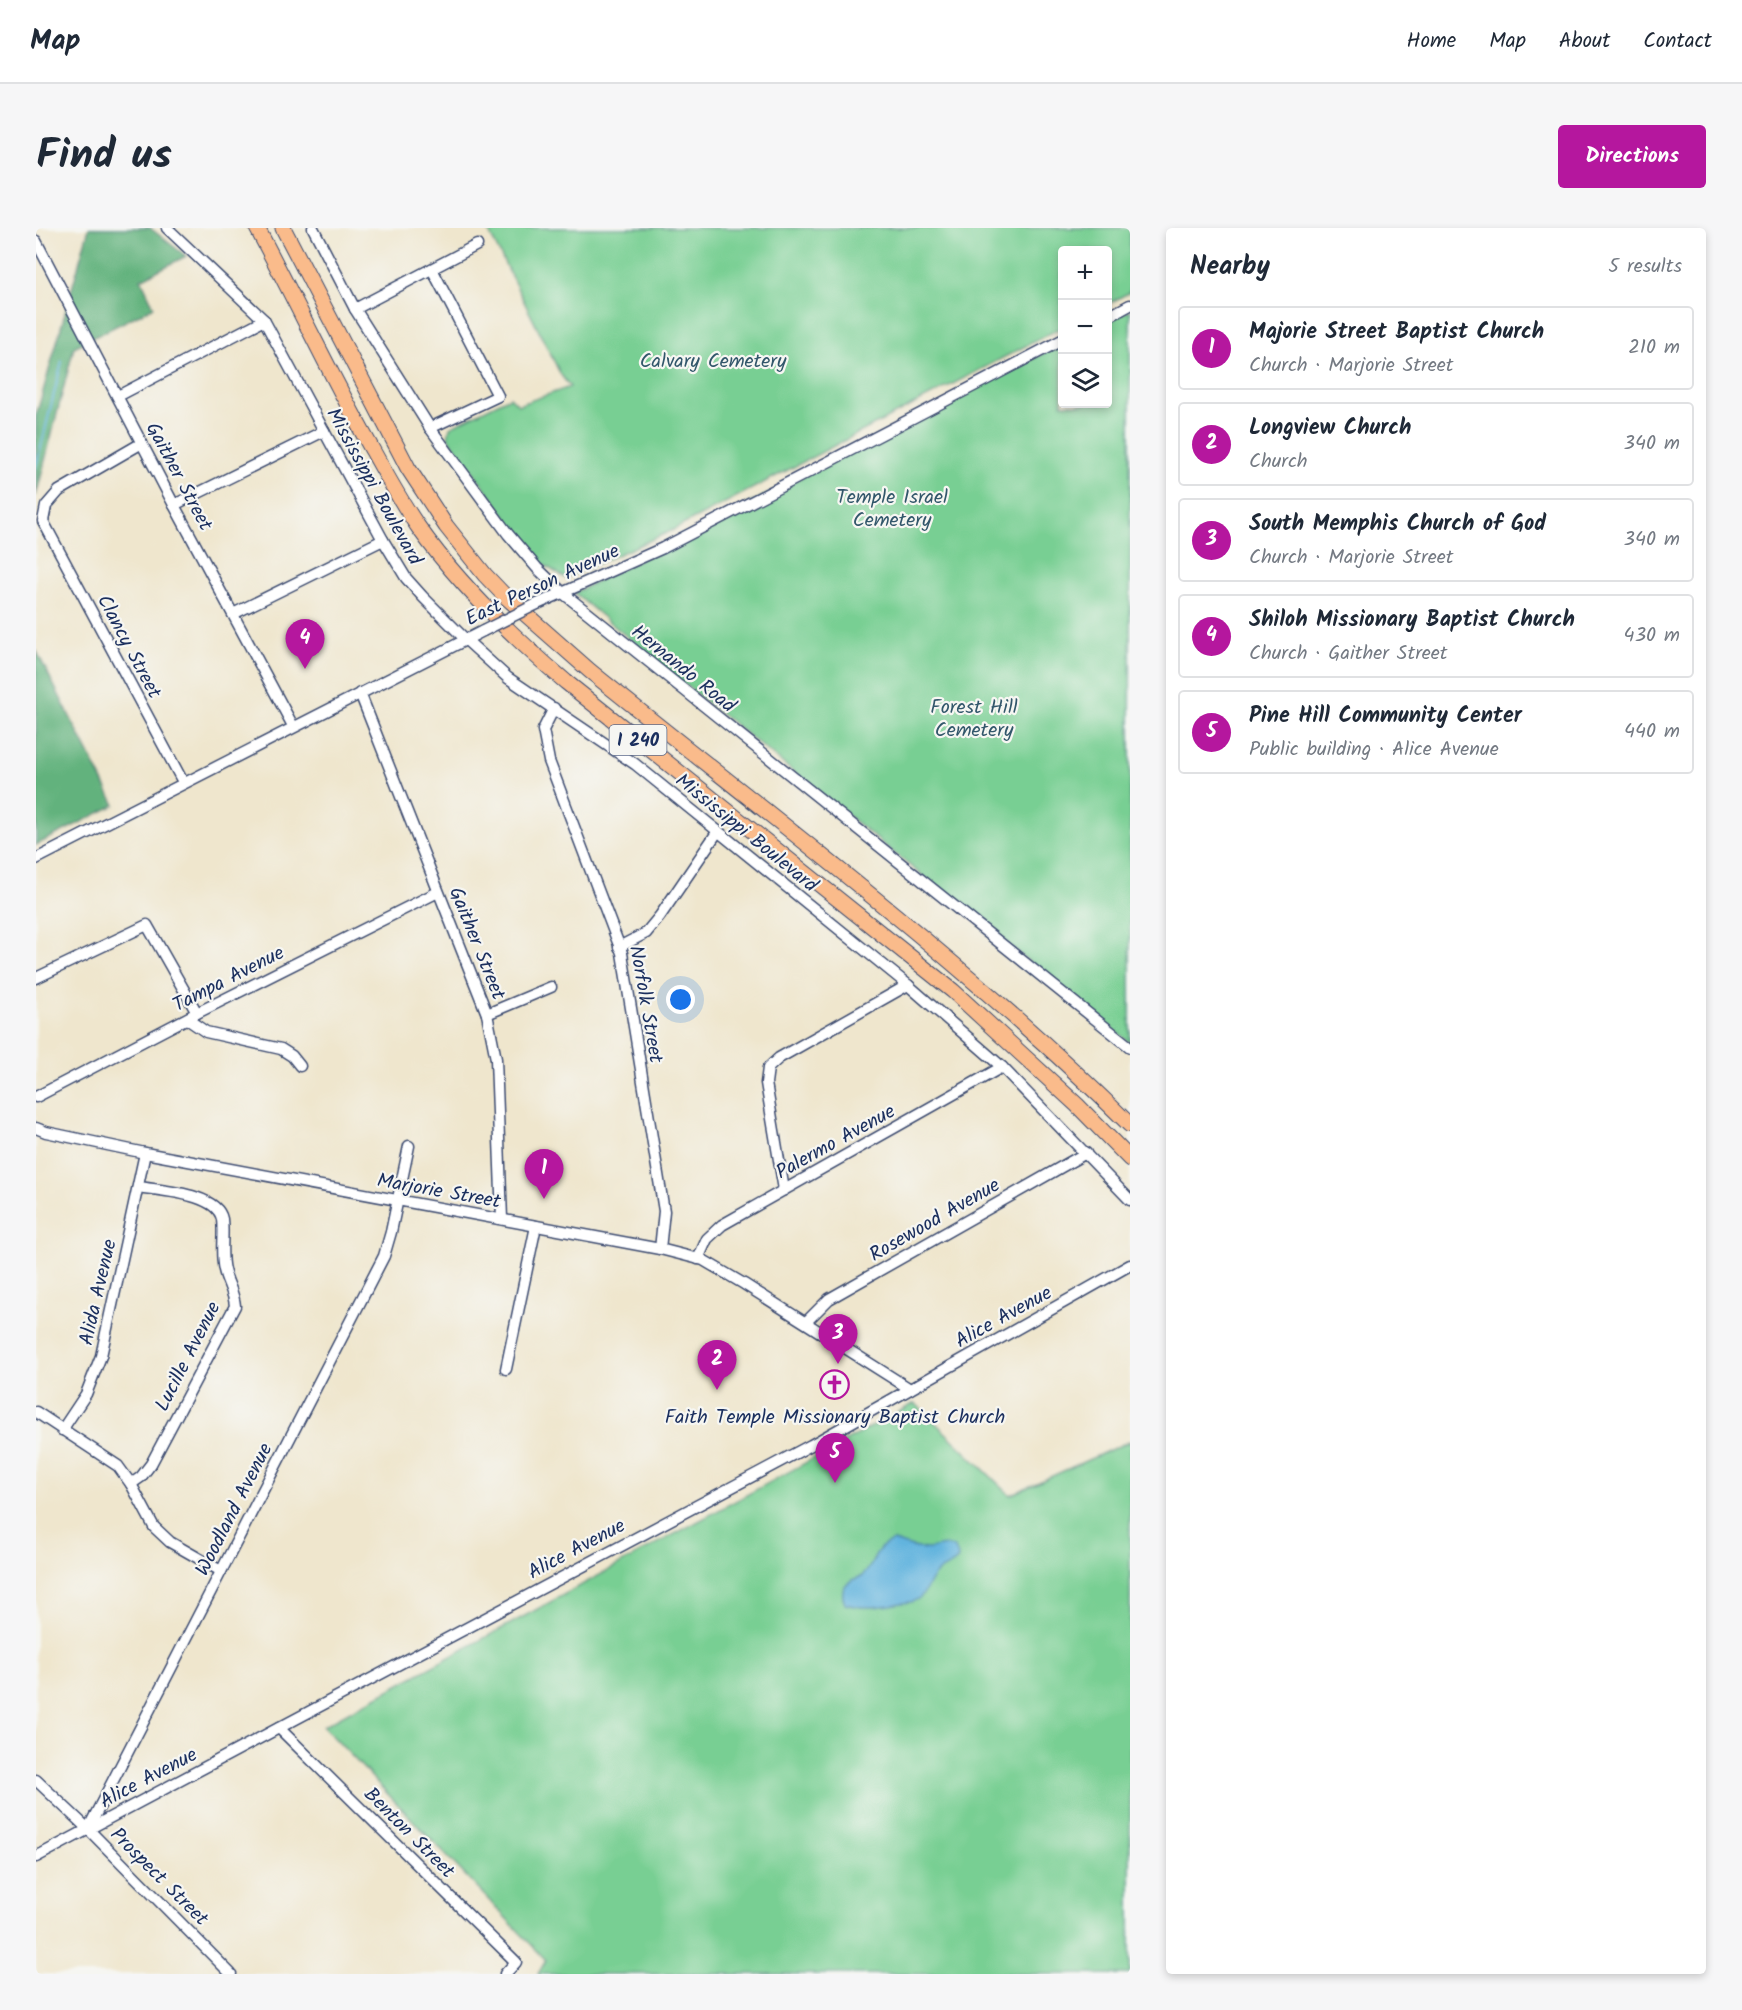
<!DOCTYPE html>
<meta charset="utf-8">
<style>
:root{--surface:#fff;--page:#f6f6f7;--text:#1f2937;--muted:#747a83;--line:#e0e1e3;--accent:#b5179e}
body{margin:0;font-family:Kalam,sans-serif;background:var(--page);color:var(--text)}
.controls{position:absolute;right:18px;top:18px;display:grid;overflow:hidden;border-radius:6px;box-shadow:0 3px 9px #0003}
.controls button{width:54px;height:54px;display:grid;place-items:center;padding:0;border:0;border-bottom:2px solid var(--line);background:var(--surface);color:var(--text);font:30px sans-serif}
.you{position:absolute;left:645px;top:772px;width:21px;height:21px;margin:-15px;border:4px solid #fff;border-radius:50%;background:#1a73e8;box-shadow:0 0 0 9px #1a73e833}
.badge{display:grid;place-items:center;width:39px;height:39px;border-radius:50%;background:var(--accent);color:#fff;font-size:20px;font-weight:700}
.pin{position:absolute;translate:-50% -50px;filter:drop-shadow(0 2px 3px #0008)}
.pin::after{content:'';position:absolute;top:32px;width:21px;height:18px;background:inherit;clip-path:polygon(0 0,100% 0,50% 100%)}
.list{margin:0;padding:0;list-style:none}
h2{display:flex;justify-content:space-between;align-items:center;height:78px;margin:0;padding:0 24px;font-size:26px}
h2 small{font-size:20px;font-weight:400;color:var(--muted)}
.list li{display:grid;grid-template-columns:39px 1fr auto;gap:18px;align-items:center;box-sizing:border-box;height:84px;margin:0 12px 12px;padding:0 12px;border:2px solid var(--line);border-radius:6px}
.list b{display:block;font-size:22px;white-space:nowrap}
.list p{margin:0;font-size:20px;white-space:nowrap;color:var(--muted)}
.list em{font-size:20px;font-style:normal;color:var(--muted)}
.icon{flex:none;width:33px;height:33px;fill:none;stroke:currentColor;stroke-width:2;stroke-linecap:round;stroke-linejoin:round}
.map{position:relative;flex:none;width:1094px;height:1746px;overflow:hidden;border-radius:6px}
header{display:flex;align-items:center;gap:36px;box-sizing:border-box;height:84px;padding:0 30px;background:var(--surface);border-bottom:2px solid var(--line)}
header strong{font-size:28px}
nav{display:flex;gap:33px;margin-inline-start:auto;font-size:21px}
.intro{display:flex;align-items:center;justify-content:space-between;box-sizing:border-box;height:144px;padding:0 36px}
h1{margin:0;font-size:42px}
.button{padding:15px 27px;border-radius:6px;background:var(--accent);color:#fff;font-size:21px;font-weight:700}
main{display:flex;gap:36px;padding:0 36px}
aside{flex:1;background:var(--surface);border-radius:6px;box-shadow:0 3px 9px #0003}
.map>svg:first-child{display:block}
.green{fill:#78cf93;stroke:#4a7f78;stroke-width:1.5}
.forest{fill:#62b27d;stroke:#3e706e;stroke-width:1.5}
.water{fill:#62b4de;stroke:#3e729e;stroke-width:1.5}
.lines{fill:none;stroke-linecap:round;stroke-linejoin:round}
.stream{stroke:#62b4de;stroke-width:2}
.minor-casing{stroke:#3b4a6f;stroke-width:13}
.highway-casing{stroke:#3b4a6f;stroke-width:17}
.minor{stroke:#fff;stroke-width:10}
.highway{stroke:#fabb8b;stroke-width:15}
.minor-bridge-casing{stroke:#3b4a6f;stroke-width:13;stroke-linecap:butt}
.minor-bridge{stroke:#fff;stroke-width:10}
.labels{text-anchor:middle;stroke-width:4.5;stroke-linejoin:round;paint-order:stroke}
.shield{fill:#f6f6f2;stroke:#5d6b8a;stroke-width:1.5}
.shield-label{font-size:18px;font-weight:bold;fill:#1b2f5e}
.park-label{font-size:20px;fill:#32576b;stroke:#f6f6f2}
.street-label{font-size:20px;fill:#1b2f5e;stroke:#f6f6f2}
.poi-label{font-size:20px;fill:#1b2f5e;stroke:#f6f6f2}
</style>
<header>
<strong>Map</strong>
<nav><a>Home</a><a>Map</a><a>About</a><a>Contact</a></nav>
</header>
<div class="intro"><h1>Find us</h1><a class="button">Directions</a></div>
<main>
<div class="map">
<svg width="1094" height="1746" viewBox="0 0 1094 1746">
<rect width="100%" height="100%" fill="#f6f6f2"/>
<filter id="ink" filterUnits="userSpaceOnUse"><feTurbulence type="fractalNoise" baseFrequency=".0167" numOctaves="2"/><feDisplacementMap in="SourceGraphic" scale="12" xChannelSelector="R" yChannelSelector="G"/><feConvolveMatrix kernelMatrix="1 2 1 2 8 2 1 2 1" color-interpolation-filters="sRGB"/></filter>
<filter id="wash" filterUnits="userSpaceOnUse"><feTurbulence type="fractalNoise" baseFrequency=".008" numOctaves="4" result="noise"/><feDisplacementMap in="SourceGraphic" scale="24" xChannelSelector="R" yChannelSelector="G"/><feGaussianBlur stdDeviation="1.35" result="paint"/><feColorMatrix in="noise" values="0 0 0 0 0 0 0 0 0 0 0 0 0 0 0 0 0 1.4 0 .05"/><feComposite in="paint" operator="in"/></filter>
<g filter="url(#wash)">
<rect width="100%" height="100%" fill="#efe6cd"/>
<g class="green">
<path d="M451,0H1094V64L1072,76V22H1026V99L635,303L529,350L503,334L412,209L414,199L474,169L482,177L534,159L525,147Z"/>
<path d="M1094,82V815L652,459L538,365L1026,116V176H1072V93Z"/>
<path d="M879,1175L974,1267L1094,1213V1746H502L510,1732L287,1498Z"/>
</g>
<g class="forest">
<path d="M53,0H114L150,28L105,51L118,79L38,119L0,268V188Z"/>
<path d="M0,422L79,577L0,617Z"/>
</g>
<path class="water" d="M858,1313C868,1317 881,1321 892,1321C904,1320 921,1311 922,1331C916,1339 906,1339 899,1347C892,1354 891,1364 883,1370C877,1375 873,1374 866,1375C846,1378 829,1382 809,1376C807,1370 805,1364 809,1358C813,1352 820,1351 826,1348C841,1336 835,1319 858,1313Z"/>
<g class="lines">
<path class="stream" d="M0,239L26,133"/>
</g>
</g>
<g filter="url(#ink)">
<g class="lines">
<defs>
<g id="minor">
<path d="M131,0L228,92L347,312L370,350L387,369L429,411L472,450L599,536L872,757L966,839L1094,972"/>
<path d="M277,0L319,81L394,200L472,306L501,340L527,365L1094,819"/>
<path d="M0,13L138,277L257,498"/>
<path d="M319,81L441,17"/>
<path d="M1072,89L1094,77"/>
<path d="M82,168L228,92"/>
<path d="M394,200L462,168L396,41"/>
<path d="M106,215L23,263L10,278L7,293L147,554"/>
<path d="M138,277L288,203"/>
<path d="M499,377L627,320L1026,112"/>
<path d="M197,386L347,312"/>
<path d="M324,465L451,786L460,831L466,991"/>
<path d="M518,480L507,502L513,533L586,725L628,983L624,1021"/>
<path d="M0,631L447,403"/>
<path d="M583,719L610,705L624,688L682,603"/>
<path d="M0,750L111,697L161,785"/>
<path d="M451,786L515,759"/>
<path d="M151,791L170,804L245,821L256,828L264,838"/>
<path d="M0,869L161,785L402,664"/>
<path d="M0,900L10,904L109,925L624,1021L667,1032L708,1056L874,1161"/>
<path d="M748,962L730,855L732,840L743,830L872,757"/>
<path d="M662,1031L671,1011L686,997L966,839"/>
<path d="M770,1094L793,1071L1050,925"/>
<path d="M470,1141L500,998"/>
<path d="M0,1184L82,1238L95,1256L118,1299L134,1314L185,1343"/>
<path d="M26,1202L50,1166L65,1128L109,925"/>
<path d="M95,1256L105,1249L115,1236L199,1078C198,1064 191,1055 188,1042C184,1026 188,1007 186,991C181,965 125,963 103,959"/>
<path d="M243,1500L480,1734L469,1746"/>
<path d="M0,1552L52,1601L195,1746"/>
<path d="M52,1601L348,1028L355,1004L373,918"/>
<path d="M0,1629L775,1217L1094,1037"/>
</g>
<g id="highway">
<path d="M221,0C259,71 293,144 332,214C348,243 364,273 383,300C424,358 476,408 530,454L917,763L1041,877L1094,931"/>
<path d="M247,0L372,240L410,298L449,347L469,368L554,443C737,591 927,731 1094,897"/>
</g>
</defs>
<use href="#minor" class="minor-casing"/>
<use href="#highway" class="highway-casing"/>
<use href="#minor" class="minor"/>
<use href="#highway" class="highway"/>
<defs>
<path id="minor-bridge" d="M447,403L499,377"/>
</defs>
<use href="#minor-bridge" class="minor-bridge-casing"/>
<use href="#minor-bridge" class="minor-bridge"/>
</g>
</g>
<defs>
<symbol id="church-ring" viewBox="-11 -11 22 22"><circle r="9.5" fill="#f6f6f2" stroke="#b5179e" stroke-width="1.5"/><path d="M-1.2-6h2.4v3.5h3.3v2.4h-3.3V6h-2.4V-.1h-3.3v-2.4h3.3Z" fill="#b5179e"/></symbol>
</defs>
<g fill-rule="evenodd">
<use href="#church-ring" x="782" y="1140" width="33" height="33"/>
</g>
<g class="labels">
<rect class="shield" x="573.5" y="497" width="57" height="30" rx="4.5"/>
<g class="shield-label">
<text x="602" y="518">I 240</text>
</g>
<g class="park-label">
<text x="677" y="139">Calvary Cemetery</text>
<text x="856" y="275">Temple Israel<tspan x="856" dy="23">Cemetery</tspan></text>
<text x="938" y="485">Forest Hill<tspan x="938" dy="23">Cemetery</tspan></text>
</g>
<g class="street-label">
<text transform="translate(144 248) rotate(62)" y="7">Gaither Street</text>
<text transform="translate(339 258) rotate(61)" y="7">Mississippi Boulevard</text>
<text transform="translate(506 356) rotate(-25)" y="7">East Person Avenue</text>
<text transform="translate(94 418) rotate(62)" y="7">Clancy Street</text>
<text transform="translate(648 440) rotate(39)" y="7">Hernando Road</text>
<text transform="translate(711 604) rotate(39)" y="7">Mississippi Boulevard</text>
<text transform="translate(442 715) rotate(68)" y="7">Gaither Street</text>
<text transform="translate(192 750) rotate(-27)" y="7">Tampa Avenue</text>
<text transform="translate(611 776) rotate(80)" y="7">Norfolk Street</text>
<text transform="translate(799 913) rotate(-29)" y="7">Palermo Avenue</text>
<text transform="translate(403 962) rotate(10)" y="7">Marjorie Street</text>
<text transform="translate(898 991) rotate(-30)" y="7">Rosewood Avenue</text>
<text transform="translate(61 1064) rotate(-77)" y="7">Alida Avenue</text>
<text transform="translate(967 1088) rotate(-29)" y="7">Alice Avenue</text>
<text transform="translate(151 1128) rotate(-63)" y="7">Lucille Avenue</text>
<text transform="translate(197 1281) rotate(-63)" y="7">Woodland Avenue</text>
<text transform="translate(540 1320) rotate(-28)" y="7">Alice Avenue</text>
<text transform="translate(112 1549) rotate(-28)" y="7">Alice Avenue</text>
<text transform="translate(374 1604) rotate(45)" y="7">Benton Street</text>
<text transform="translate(124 1648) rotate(45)" y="7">Prospect Street</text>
</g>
<g class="poi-label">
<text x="799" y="1195">Faith Temple Missionary Baptist Church</text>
</g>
</g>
</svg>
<div class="controls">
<button>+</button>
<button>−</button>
<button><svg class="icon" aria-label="layers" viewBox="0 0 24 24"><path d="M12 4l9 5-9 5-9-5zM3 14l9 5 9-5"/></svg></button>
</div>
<div class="you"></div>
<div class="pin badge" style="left:508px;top:971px">1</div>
<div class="pin badge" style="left:681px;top:1162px">2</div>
<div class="pin badge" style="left:802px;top:1136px">3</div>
<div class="pin badge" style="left:269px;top:441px">4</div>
<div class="pin badge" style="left:799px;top:1255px">5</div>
</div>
<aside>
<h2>Nearby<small>5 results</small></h2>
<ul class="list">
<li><span class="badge">1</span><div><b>Majorie Street Baptist Church</b><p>Church · Marjorie Street</p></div><em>210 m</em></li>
<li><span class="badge">2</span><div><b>Longview Church</b><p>Church</p></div><em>340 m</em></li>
<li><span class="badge">3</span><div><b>South Memphis Church of God</b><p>Church · Marjorie Street</p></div><em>340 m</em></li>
<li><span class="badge">4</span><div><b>Shiloh Missionary Baptist Church</b><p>Church · Gaither Street</p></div><em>430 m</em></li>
<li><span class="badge">5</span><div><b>Pine Hill Community Center</b><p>Public building · Alice Avenue</p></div><em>440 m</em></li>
</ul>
</aside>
</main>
